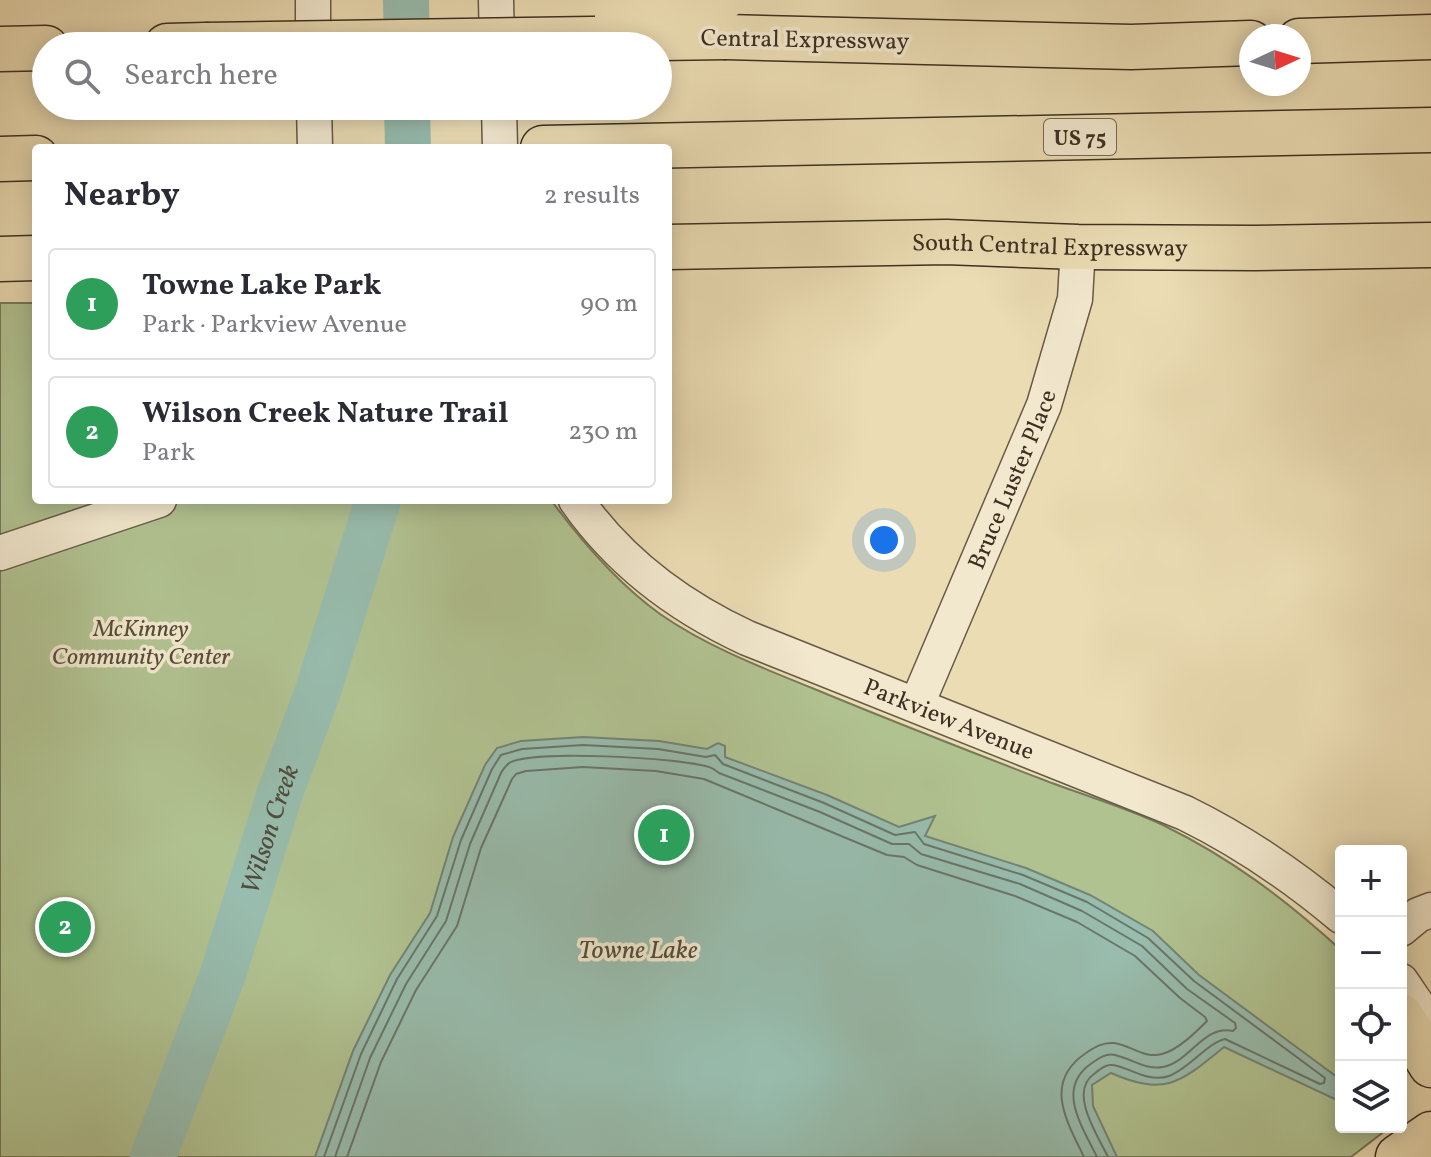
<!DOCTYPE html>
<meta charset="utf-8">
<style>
:root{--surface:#fff;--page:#f2f2f3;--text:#2b2b33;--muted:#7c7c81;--line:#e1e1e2;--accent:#0b8043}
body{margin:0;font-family:Vollkorn,serif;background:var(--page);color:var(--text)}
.controls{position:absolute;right:24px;bottom:24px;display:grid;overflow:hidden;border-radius:8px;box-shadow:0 4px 20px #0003}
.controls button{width:72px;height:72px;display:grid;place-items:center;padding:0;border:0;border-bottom:2px solid var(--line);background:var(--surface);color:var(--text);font:40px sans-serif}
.compass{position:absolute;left:1239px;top:24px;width:72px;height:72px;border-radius:50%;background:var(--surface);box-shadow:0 4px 20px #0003;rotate:86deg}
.you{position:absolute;left:884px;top:540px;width:28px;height:28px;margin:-20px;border:6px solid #fff;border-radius:50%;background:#1a73e8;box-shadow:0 0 0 12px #1a73e833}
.badge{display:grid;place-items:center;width:52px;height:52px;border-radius:50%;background:var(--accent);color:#fff;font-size:26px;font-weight:700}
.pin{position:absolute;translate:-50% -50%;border:4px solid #fff;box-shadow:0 2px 8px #0006}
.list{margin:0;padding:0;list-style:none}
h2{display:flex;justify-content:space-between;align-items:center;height:104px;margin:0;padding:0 32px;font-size:34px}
h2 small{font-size:26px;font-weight:400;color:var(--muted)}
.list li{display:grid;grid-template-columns:52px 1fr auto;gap:24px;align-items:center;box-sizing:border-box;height:112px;margin:0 16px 16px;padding:0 16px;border:2px solid var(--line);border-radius:8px}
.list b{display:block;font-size:30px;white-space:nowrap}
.list p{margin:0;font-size:26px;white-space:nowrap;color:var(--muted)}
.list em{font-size:26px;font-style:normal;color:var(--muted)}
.icon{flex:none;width:44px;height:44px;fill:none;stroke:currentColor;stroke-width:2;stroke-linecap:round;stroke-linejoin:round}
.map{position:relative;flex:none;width:1431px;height:1157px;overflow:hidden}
.search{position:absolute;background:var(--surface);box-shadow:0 4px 20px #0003;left:32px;top:32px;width:640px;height:88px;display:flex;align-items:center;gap:20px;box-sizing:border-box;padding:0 28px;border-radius:44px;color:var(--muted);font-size:30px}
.panel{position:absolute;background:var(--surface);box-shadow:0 4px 20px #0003;left:32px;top:144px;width:640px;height:360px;border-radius:8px}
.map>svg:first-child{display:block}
.green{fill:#b1c291;stroke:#77795a;stroke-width:2}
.water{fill:#98bcad;stroke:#748475;stroke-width:2}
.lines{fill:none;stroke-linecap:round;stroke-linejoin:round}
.shore{stroke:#6a7668;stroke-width:2}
.river{stroke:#98bcad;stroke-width:46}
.minor-casing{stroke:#685b46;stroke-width:37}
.major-casing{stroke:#3d3022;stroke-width:47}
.highway-casing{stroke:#3d3022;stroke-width:47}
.minor{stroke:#f2e8ce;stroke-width:34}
.major{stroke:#ebdcb3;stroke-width:44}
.highway{stroke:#ebdcb3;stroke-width:44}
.highway-bridge-casing{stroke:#3d3022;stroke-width:47;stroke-linecap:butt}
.highway-bridge{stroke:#ebdcb3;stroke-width:44}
.labels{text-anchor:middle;stroke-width:7;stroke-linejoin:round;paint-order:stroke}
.shield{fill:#f2e8ce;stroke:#736756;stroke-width:2}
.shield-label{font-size:22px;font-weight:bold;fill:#3d3022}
.street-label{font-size:24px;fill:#3d3022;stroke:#f2e8ce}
.park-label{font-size:24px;font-style:italic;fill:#544d38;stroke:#f2e8ce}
.water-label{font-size:26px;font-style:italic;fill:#4f4c3e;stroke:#f2e8ce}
</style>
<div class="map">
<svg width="1431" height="1157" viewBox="0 0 1431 1157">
<rect width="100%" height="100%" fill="#ebdcb3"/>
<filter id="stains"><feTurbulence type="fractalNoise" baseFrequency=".0025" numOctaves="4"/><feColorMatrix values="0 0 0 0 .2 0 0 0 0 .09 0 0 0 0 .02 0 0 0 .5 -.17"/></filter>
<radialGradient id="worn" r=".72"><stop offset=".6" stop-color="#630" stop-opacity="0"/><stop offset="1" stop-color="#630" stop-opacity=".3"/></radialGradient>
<path class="green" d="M0,303H36V500H551C582,542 617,583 660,614C706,646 760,667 812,688C889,720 966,750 1044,780C1083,795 1125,807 1163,825C1232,859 1285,899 1341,950V1127H1390L1351,1157H0Z"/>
<path class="water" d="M583,737L659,741L707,749L718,743L725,746V757L827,795L899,827L935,816L925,836L1026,868L1090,895L1153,931L1199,975L1341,1080V1102L1224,1047C1181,1082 1166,1097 1111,1073L1092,1085L1093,1106L1117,1157H315L353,1051L390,975L430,913L453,837L485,765L497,748L521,741Z"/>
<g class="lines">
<g class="shore">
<path d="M324,1157L361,1054L397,979L437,916L461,840L492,769L501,755L522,749L583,745L658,749L706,757L715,755L723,764L824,803L895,835L915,832L924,844L1023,875L1087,902L1148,938L1194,981L1325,1078L1324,1083L1320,1084L1225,1039C1207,1043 1189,1069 1169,1076C1146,1084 1123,1063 1110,1065C1104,1065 1098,1071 1094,1074C1068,1092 1098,1136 1108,1157"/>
<path d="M335,1157L370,1058L406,984L446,921L470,844L501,773C502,771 507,765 509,763C531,749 681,758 709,767C713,768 716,771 719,773L820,812L892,844H909L921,854L1020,884L1082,911L1142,946L1187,989L1235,1023L1236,1028L1233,1031C1204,1024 1190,1062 1163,1067C1145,1070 1132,1059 1115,1055C1106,1053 1099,1058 1092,1063C1055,1088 1082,1126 1097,1157"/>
<path d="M347,1157L381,1062L416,990L457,926L481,848L512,779L516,774L526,771L583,767L656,771L704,779L887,855L904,857L917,865L1015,896L1077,922L1135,956L1180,998L1205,1017L1207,1021C1196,1032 1178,1050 1162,1054C1144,1059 1131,1045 1114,1043C1103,1042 1095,1047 1086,1053C1043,1082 1066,1120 1084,1157"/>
</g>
<g class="river">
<path d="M406,0L407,46"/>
<path d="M407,106L408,148"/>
<path id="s1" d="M153,1157L223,974L280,793L318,691L378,500"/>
</g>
<defs>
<g id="minor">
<path d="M313,0V46"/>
<path d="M496,0L497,46"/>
<path d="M314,106L315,148"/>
<path d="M499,106L500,148"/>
<path id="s2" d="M576,500C620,563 678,606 747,638L1185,813C1242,841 1292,875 1341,916"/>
<path d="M0,553L159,500"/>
<path id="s3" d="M917,704L1044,405L1075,299L1078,247"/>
<path d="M1401,929L1418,915L1431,910"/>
<path d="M1401,981L1431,1025"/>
</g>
<g id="major">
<path id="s4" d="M668,247L946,242L1078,247L1255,248L1431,245"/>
<path d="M0,259L36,258"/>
<path d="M1401,1016L1431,1065"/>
<path d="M1398,1157L1431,1134"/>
</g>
<g id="highway">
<path d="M726,37L1131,47L1251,43"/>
<path d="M1299,41L1431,37"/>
<path d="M167,46L206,45"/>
<path d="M0,49L46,48"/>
<path d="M543,148L1431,130"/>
<path d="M0,159L36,158"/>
</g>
</defs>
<use href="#minor" class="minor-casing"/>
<use href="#major" class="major-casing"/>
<use href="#highway" class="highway-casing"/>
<use href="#minor" class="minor"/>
<use href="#major" class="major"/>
<use href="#highway" class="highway"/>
<defs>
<g id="highway-bridge">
<path d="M617,15L721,0"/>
<path d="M206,45L726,37"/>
</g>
</defs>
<use href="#highway-bridge" class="highway-bridge-casing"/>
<use href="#highway-bridge" class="highway-bridge"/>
</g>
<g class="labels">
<rect class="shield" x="1044" y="119" width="72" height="36" rx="6"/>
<g class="shield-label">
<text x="1080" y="145">US 75</text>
</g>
<g class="street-label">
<text transform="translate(805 39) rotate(1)" y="8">Central Expressway</text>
<text dy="8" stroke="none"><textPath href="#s4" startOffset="382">South Central Expressway</textPath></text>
<text dy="8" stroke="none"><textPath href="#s3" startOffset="244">Bruce Luster Place</textPath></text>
<text dy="8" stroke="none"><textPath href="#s2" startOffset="440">Parkview Avenue</textPath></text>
</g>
<g class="park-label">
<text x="141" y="636">McKinney<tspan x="141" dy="28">Community Center</tspan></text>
</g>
<g class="water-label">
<text dy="9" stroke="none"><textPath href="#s1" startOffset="348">Wilson Creek</textPath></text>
<text x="638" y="958">Towne Lake</text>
</g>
</g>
<rect width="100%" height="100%" filter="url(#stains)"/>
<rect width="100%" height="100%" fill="url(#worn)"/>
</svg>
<div class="controls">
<button>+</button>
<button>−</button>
<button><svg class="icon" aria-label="locate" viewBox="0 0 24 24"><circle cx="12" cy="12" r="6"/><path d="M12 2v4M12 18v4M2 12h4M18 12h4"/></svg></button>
<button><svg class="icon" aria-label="layers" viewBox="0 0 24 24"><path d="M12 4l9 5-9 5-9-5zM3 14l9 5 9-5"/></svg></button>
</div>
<svg class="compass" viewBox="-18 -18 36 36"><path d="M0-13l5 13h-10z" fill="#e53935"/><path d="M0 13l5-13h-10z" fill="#7c7c81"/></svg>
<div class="you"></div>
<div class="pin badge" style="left:664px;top:835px;background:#2e9e5b">1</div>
<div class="pin badge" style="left:65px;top:927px;background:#2e9e5b">2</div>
<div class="search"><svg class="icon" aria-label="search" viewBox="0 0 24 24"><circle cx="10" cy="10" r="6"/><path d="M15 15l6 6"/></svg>Search here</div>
<section class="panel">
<h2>Nearby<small>2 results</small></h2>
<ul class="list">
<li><span class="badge" style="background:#2e9e5b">1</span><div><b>Towne Lake Park</b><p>Park · Parkview Avenue</p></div><em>90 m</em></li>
<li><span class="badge" style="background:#2e9e5b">2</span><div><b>Wilson Creek Nature Trail</b><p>Park</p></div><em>230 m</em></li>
</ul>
</section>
</div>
